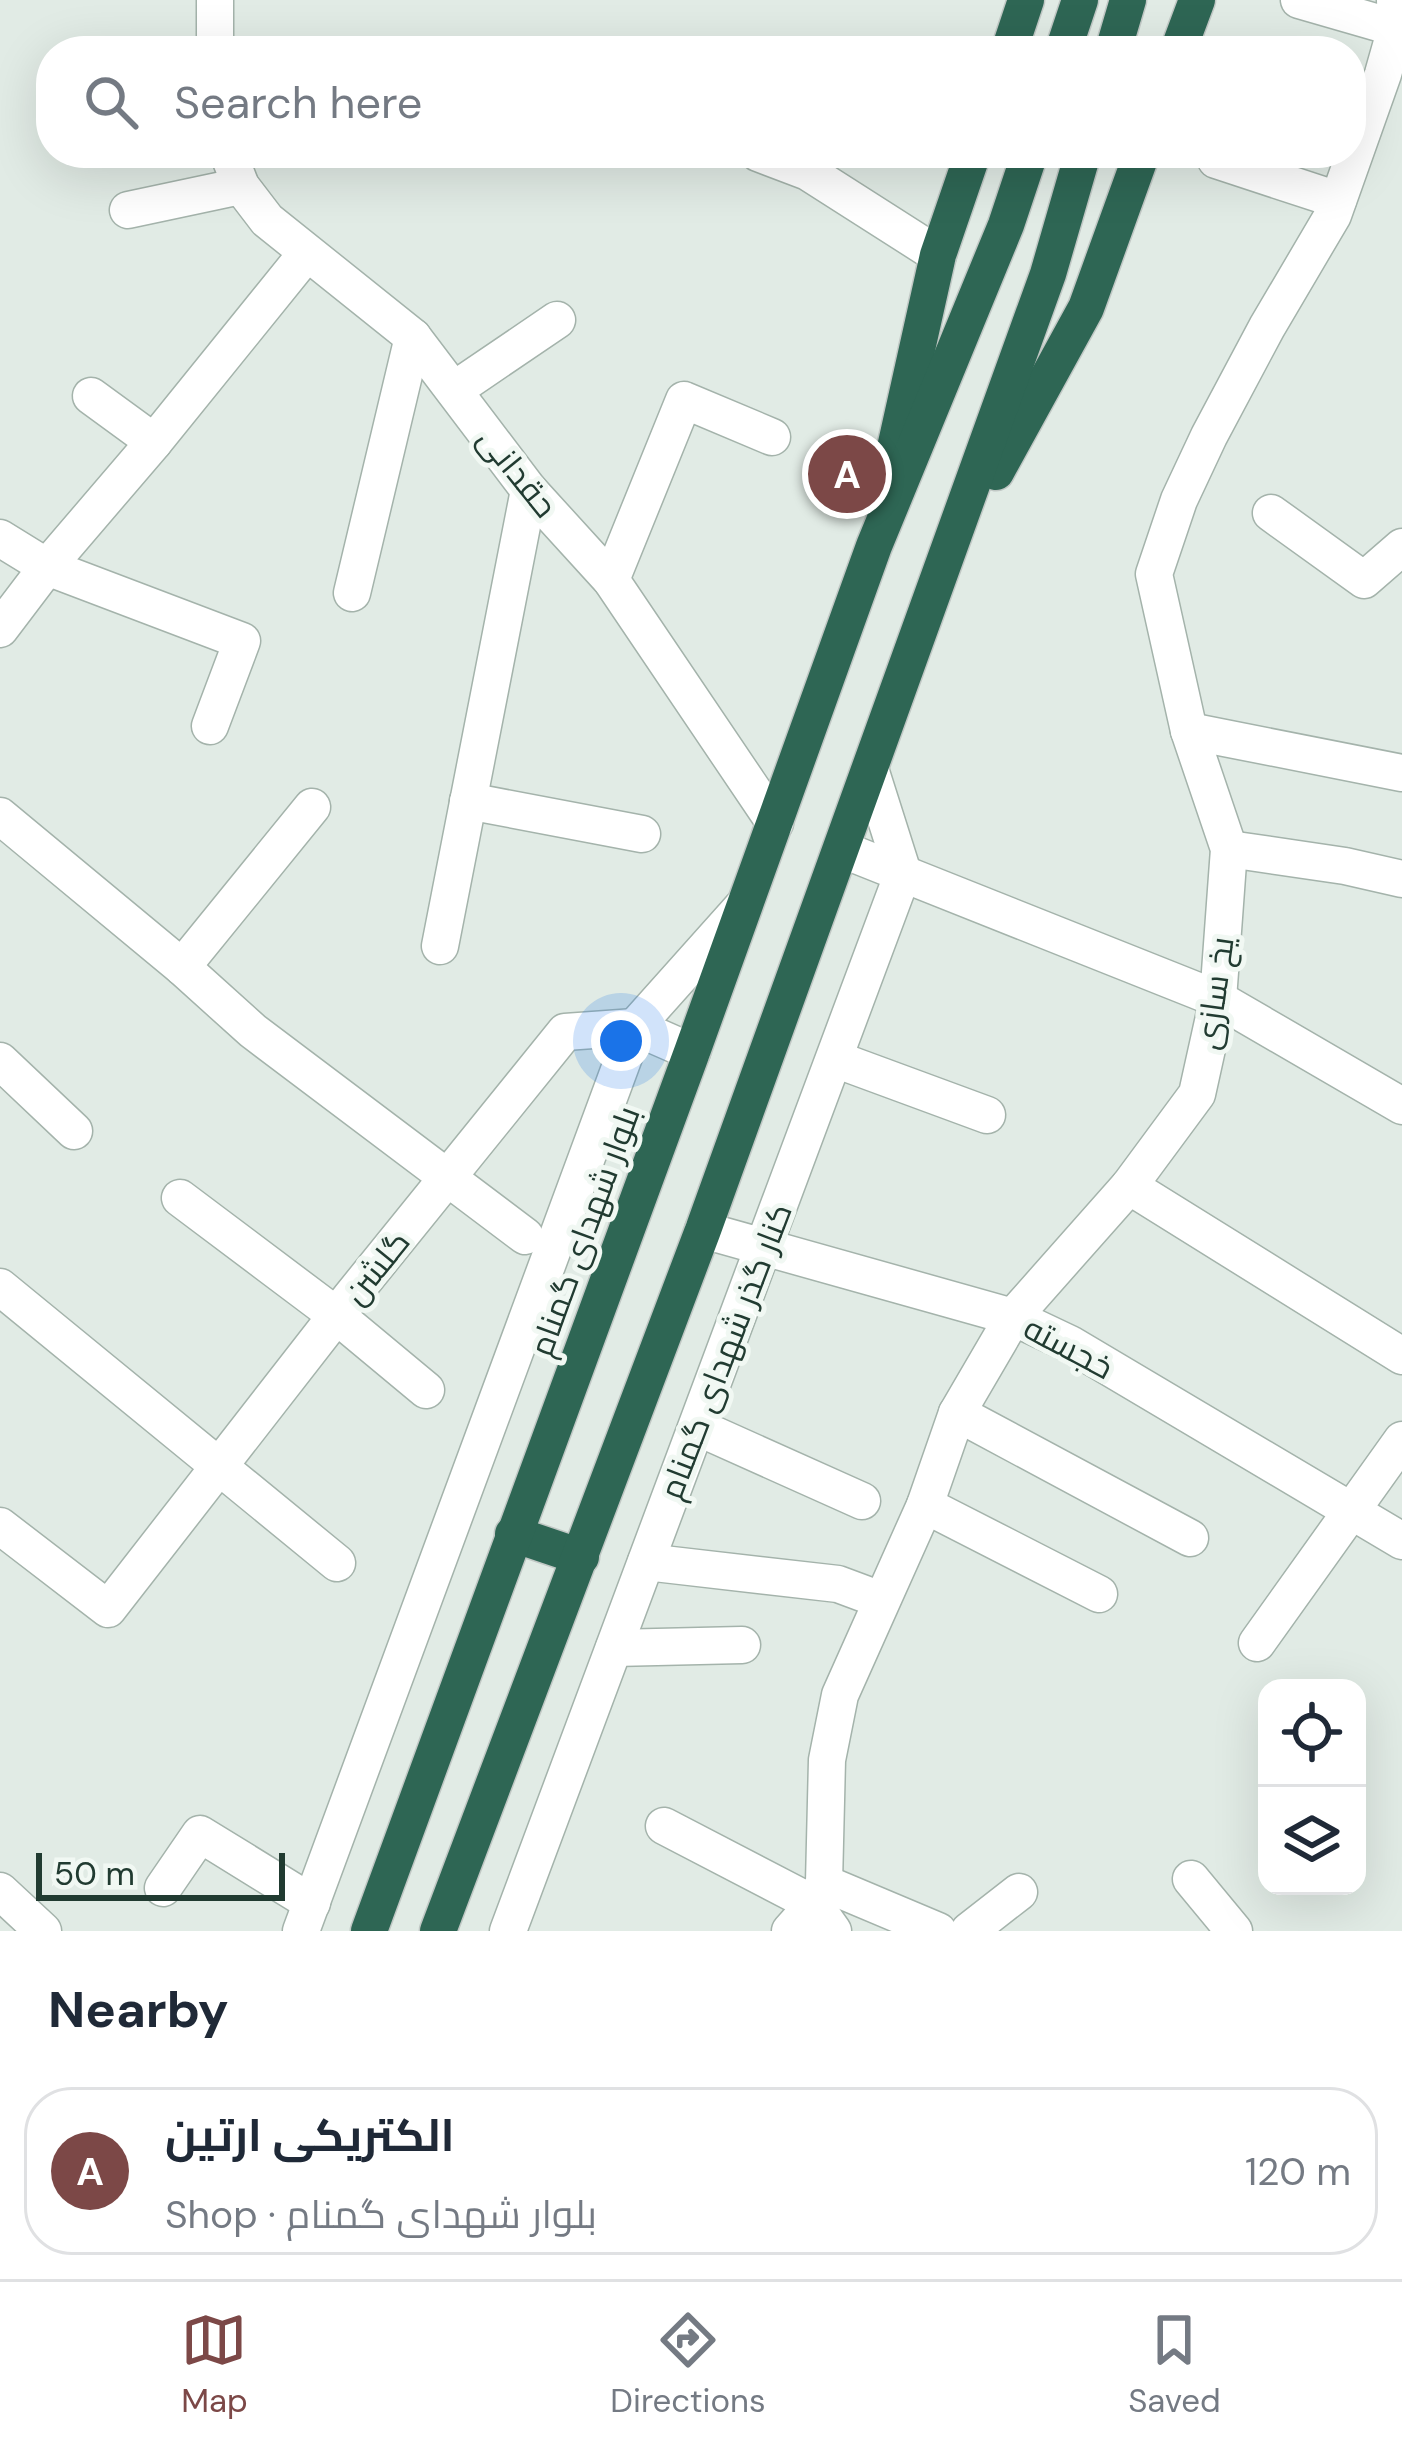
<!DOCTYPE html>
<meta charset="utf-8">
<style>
:root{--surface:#fff;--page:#f6f6f7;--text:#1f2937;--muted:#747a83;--line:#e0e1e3;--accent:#7c4847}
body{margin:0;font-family:"DM Sans",Cairo,sans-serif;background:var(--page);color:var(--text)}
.controls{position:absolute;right:36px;bottom:36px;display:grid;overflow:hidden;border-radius:24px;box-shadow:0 12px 48px #0002}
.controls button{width:108px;height:108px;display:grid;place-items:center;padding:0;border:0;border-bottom:3px solid var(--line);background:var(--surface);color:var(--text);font:60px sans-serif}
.scale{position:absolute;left:36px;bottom:30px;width:249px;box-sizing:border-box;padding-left:12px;border:6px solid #213b31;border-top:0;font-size:33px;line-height:42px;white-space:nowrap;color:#213b31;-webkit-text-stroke:9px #f1f8f3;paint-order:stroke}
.you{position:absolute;left:621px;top:1041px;width:42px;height:42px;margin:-30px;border:9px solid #fff;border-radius:50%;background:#1a73e8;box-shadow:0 0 0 18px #1a73e833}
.badge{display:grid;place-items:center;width:78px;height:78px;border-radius:50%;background:var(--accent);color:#fff;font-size:39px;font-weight:700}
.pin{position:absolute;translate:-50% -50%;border:6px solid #fff;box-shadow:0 3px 12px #0006}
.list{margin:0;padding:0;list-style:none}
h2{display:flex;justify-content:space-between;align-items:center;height:156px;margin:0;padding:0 48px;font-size:51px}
h2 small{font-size:39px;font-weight:400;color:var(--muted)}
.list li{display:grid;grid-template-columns:78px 1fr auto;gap:36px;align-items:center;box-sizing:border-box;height:168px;margin:0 24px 24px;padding:0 24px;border:3px solid var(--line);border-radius:48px}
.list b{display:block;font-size:45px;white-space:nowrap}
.list p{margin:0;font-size:39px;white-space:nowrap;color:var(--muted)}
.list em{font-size:39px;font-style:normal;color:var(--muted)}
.icon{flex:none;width:66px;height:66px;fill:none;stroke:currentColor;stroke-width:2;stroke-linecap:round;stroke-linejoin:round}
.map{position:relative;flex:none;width:1402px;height:1931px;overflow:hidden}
.search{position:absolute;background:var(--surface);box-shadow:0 12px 48px #0002;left:36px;right:36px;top:36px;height:132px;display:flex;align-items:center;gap:30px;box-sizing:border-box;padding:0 42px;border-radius:48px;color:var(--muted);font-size:45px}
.sheet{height:348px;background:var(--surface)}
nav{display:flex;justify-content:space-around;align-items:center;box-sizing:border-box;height:168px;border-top:3px solid var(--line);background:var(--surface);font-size:33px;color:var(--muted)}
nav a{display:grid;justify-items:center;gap:6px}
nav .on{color:var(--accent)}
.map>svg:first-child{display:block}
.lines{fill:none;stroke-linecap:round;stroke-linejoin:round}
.minor-casing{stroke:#a4b3ab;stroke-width:39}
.highway-casing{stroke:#c1c8c5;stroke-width:39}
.minor{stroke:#fff;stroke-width:36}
.highway{stroke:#2e6654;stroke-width:36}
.labels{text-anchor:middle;stroke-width:10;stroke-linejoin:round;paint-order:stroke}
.street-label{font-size:33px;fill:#213b31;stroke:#f1f8f3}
</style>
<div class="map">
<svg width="1402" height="1931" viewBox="0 0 1402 1931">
<rect width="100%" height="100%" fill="#e1ebe5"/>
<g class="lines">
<defs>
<g id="minor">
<path d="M215,0V51"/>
<path d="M1299,0L1396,28"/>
<path d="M228,153L241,186L267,220L413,337L529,490L611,580L775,823"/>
<path d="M758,153L808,172L938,255"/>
<path d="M1216,160L1338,200"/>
<path d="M128,210L241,186"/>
<path d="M454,390L557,320"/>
<path d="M91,396L154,442"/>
<path d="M1271,513L1364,580L1402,547"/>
<path d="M0,538L47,567L242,641L210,726"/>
<path d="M611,580L684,400L772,437"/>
<path d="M352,593L413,337"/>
<path d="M0,629L47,567L154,442L306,254"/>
<path d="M1189,731L1402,773"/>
<path d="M468,801L642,834"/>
<path d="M0,816L182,967L253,1031L525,1236"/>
<path d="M841,849L1218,999L1402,1106"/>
<path d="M1229,849L1345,866L1402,879"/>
<path d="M440,946L529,490"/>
<path d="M182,967L312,807"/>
<path d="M835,1059L987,1115"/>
<path d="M0,1061L74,1131"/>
<path d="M1129,1186L1402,1356"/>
<path d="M180,1198L337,1316L426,1390"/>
<path d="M703,1230L1013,1317L1070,1344L1402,1541"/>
<path d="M0,1287L337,1563"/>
<path d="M957,1413L1190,1538"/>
<path d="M697,1427L862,1501"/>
<path d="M925,1505L1099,1594"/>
<path d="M0,1526L108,1609L350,1298L565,1032L635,1027L692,1052"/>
<path d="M646,1562L838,1584L881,1600"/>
<path d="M1257,1643L1402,1440"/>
<path d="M614,1648L742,1645"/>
<path d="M664,1826L814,1904L833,1931"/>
<path d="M1191,1879L1234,1931"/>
<path d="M824,1883L938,1931"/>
<path d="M163,1888L200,1834L312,1903"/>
<path d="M0,1891L43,1931"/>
<path d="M301,1931L635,1027L744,905"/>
<path d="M508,1931L903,873L870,769"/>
<path d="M790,1931L814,1904L824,1883L827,1760L840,1695L925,1505L957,1413L1013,1317L1129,1186L1197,1094L1218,999L1229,849L1189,731L1154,574L1179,500L1209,436L1267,327L1333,215L1383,74L1396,28L1395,0"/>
<path d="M969,1931L1019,1892"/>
</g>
<g id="highway">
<path d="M1009,51L1026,0"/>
<path d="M1063,51L1080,0"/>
<path d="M1113,51L1128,0"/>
<path d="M1178,51L1197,0"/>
<path d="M895,448L938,255L973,153"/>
<path d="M996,472L1086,308L1142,153"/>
<path d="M513,1534L581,1557"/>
<path d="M369,1931L692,1052L874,546L1006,225L1030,153"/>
<path d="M438,1931L703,1230L1048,274L1083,153"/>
</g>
</defs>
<use href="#minor" class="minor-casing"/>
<use href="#highway" class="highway-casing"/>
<use href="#minor" class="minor"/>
<use href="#highway" class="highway"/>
</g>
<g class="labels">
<g class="street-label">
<text transform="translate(518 472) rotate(51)" y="12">حقدانی</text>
<text transform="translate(1214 993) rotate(-82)" y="12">یخ سازی</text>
<text transform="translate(584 1231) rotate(-70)" y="12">بلوار شهدای گمنام</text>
<text transform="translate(376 1267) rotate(-51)" y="12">گلشن</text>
<text transform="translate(1069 1347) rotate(28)" y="12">خجسته</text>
<text transform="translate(725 1351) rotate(-69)" y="12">کنار گذر شهدای گمنام</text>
</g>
</g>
</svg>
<div class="controls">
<button><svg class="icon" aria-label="locate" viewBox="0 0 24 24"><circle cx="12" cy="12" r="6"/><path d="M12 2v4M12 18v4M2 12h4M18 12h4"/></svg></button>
<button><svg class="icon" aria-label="layers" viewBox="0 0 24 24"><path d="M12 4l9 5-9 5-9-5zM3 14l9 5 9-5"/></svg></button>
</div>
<div class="scale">50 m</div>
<div class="you"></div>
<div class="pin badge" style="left:847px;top:474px">A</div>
<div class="search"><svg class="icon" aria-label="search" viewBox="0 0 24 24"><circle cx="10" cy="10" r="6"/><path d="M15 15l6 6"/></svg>Search here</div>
</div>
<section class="sheet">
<h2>Nearby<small></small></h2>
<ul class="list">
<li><span class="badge">A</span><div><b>الکتریکی ارتین</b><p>Shop · بلوار شهدای گمنام</p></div><em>120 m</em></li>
</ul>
</section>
<nav>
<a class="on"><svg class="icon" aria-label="map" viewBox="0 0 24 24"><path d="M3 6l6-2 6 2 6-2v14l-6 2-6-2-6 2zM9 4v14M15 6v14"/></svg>Map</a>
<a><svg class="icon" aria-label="directions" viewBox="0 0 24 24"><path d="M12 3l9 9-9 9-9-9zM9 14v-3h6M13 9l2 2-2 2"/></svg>Directions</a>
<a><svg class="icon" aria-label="saved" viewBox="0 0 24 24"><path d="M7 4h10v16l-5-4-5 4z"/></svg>Saved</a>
</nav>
